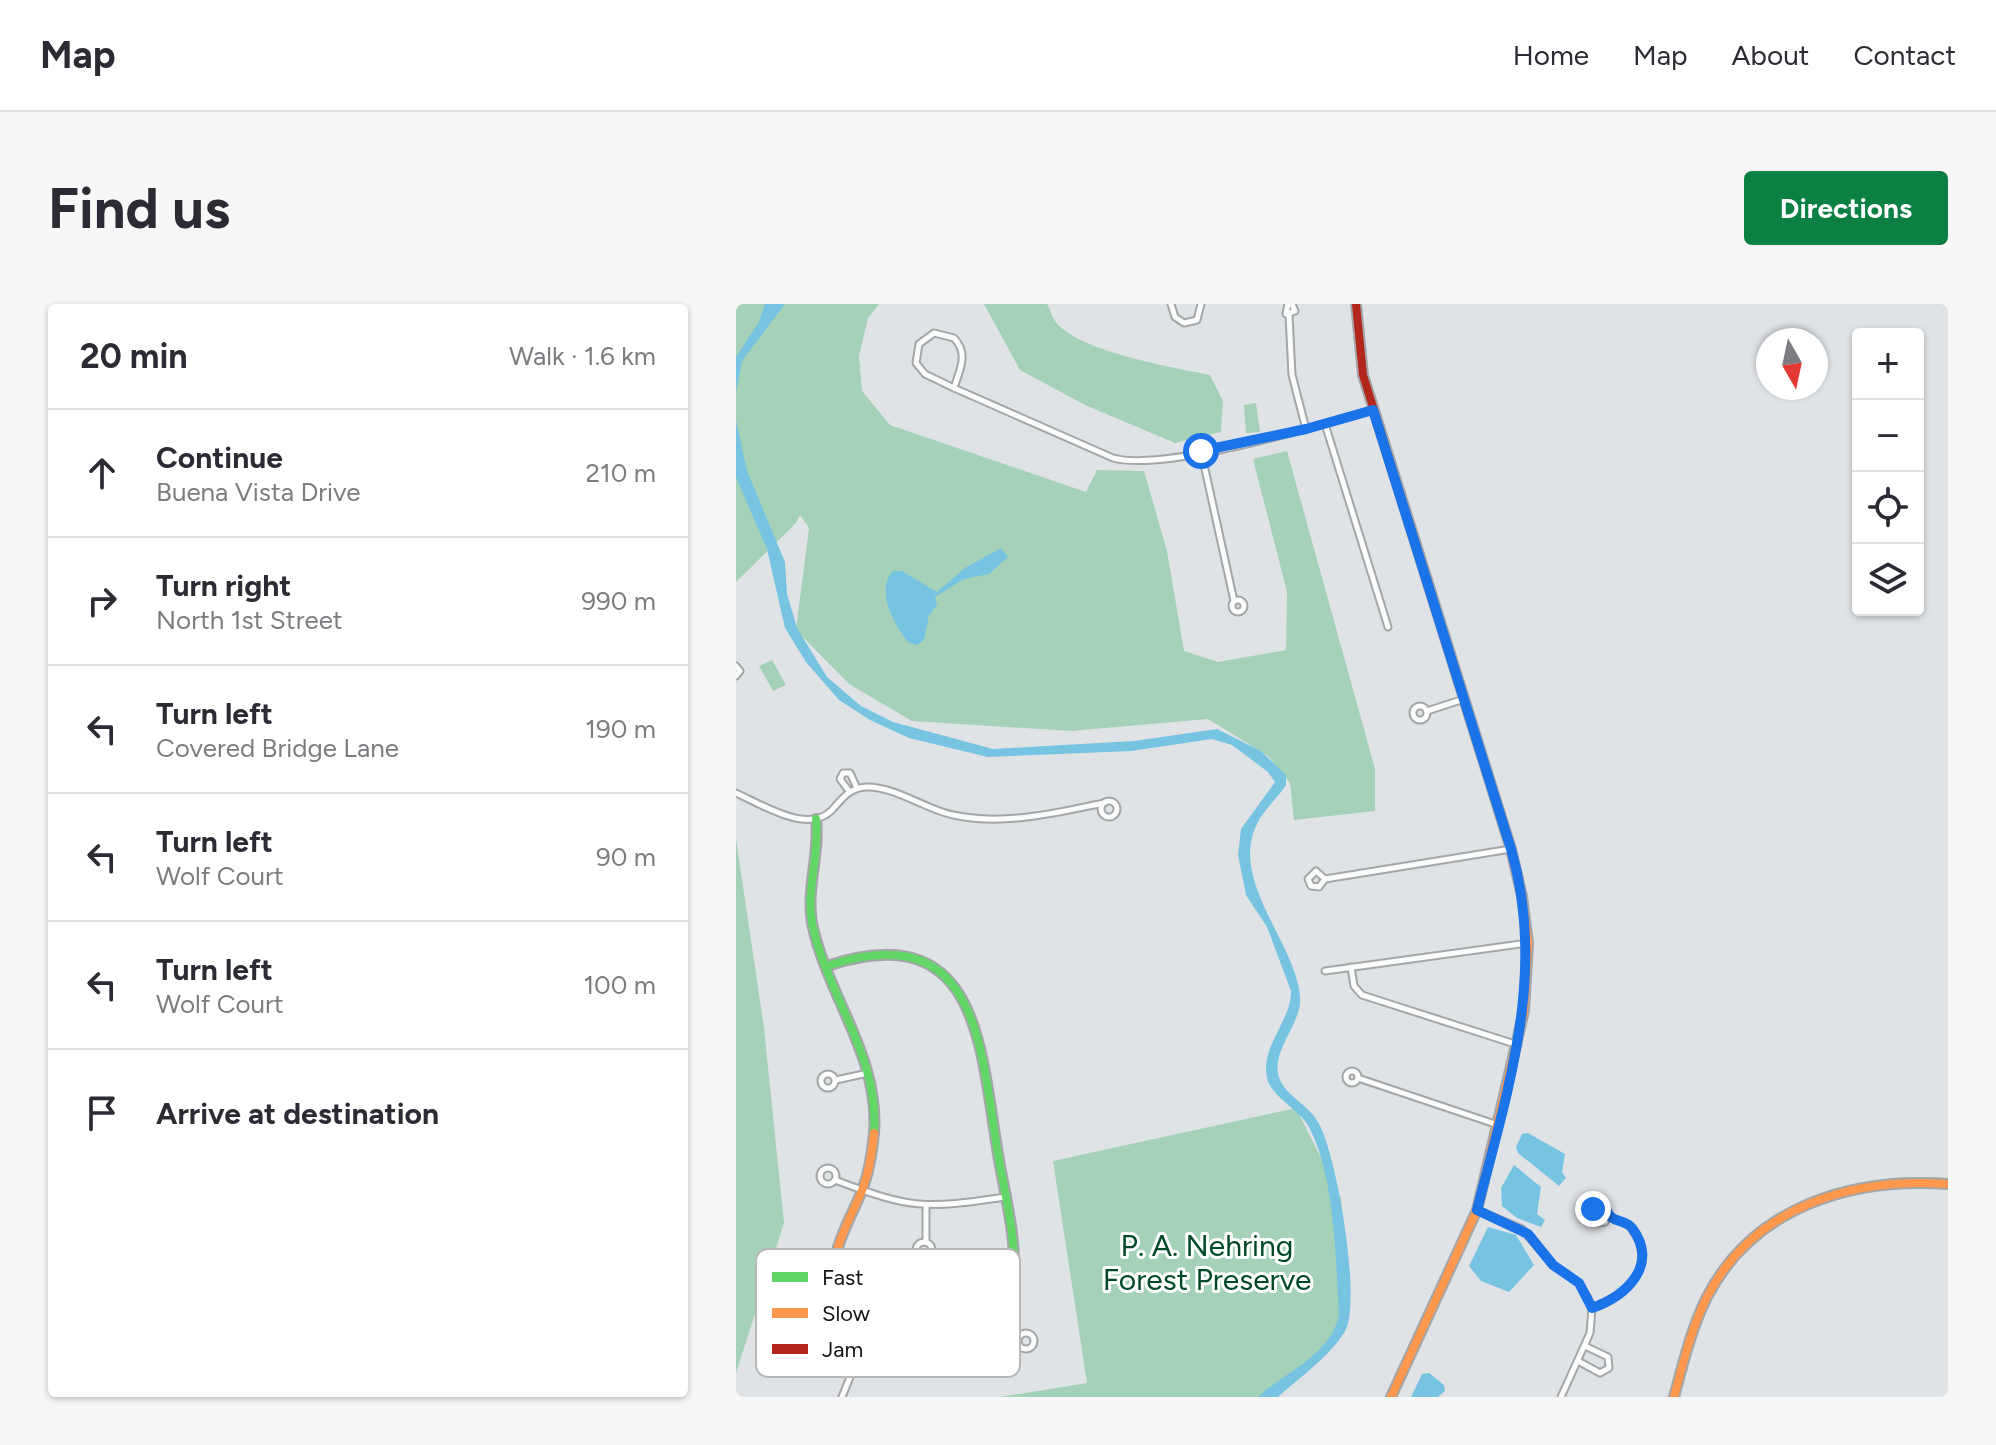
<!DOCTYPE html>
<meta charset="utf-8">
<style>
:root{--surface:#fff;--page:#f7f7f7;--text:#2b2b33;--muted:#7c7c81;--line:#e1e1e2;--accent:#0b8043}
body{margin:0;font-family:Figtree,sans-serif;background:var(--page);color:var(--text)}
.controls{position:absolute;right:24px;top:24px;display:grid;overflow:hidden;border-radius:8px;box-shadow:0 2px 6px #0004}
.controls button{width:72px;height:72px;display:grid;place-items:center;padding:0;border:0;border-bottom:2px solid var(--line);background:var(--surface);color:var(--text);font:40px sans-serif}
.compass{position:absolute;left:1020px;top:24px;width:72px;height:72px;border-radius:50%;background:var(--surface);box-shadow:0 2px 6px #0004;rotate:171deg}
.stop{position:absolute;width:24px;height:24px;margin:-18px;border:6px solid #1a73e8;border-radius:50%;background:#fff}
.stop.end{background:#1a73e8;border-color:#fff;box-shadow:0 2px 8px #0008}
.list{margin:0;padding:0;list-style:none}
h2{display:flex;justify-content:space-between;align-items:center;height:104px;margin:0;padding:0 32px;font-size:34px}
h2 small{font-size:26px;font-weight:400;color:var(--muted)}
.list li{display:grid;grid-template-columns:52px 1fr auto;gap:24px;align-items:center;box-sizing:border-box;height:128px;padding:0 32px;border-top:2px solid var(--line)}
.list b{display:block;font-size:30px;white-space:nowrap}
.list p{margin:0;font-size:26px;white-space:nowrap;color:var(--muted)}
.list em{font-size:26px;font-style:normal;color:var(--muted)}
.icon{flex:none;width:44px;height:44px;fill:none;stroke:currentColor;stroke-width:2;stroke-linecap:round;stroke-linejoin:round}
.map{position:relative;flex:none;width:1212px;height:1093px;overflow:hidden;border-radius:8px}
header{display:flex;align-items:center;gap:48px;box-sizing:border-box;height:112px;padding:0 40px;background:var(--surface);border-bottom:2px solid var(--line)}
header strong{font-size:38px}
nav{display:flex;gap:44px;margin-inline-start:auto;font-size:28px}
.intro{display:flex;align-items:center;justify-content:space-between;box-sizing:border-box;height:192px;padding:0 48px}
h1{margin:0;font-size:56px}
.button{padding:20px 36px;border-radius:8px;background:var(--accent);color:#fff;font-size:28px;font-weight:700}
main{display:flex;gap:48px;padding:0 48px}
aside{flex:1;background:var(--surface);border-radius:8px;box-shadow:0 2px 6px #0004}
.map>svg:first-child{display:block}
.green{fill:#a5d1b8}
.water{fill:#76c4e2}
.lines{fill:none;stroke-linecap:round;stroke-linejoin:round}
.street-casing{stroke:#a4a6a8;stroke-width:9}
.fast-casing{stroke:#a4a6a8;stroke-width:12}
.slow-casing{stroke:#a4a6a8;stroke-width:12}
.jam-casing{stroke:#a4a6a8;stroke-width:12}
.street{stroke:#fafbfb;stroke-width:5}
.fast{stroke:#63d668;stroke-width:8}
.slow{stroke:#ff974d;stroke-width:8}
.jam{stroke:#b3261e;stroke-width:8}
.route{stroke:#1a73e8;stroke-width:10}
.labels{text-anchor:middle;stroke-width:6;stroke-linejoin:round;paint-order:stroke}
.park-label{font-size:30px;fill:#004927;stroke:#fff}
.key{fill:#fff;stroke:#b8b8b9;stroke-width:2}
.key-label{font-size:22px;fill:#121316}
</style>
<header>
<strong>Map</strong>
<nav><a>Home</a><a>Map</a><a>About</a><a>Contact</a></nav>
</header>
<div class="intro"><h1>Find us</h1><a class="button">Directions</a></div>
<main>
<aside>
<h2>20 min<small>Walk · 1.6 km</small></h2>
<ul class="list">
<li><svg class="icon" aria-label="ahead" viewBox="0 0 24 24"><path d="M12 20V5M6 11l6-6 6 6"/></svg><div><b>Continue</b><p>Buena Vista Drive</p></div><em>210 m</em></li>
<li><svg class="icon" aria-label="right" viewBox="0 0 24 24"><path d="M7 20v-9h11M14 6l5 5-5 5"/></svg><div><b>Turn right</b><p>North 1st Street</p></div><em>990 m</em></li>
<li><svg class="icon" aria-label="left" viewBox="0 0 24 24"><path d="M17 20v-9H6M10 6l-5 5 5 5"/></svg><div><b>Turn left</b><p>Covered Bridge Lane</p></div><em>190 m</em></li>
<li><svg class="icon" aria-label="left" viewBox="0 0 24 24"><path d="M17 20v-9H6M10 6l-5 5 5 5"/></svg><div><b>Turn left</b><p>Wolf Court</p></div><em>90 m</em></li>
<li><svg class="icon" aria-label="left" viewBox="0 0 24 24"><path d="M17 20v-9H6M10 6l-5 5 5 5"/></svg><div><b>Turn left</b><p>Wolf Court</p></div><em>100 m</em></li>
<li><svg class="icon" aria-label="arrive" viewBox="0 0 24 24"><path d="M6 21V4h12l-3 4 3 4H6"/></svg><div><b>Arrive at destination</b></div></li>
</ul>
</aside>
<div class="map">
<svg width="1212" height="1093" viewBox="0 0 1212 1093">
<rect width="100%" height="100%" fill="#e0e3e6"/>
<g class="green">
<path d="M0,0H143L132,14L123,52L126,87L154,121L350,188L361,166L408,167L431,247L448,347L482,358L550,346L551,288L517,155L551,147L639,465V507L558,516L554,479L532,452L472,415L335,427L176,417L113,380L60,326L73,224L64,211L60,219L0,278Z"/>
<path d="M248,0H311C314,5 316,13 319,17C342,48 437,63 474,71L487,97L485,128L439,139L349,101L284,66Z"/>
<path d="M520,99L524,128L510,129L508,101Z"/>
<path d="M36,356L50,381L37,387L23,362Z"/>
<path d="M0,535L28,724L48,919L0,1069Z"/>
<path d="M560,804L605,894L613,981L609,1028L540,1093H264L351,1079L317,857Z"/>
</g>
<g class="water">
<path d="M29,0H49L6,57L0,89V53L23,18Z"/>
<path d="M0,116L11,167L49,258L51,290L61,324L91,373L125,402L157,418L257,445L398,437L481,425L525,447L550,471V481C542,494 527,506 521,520C493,576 559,638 564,692C567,721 530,750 545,778C553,793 573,802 582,818C601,850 625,993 610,1025C599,1048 562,1075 542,1093H522C549,1068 593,1052 603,1012C600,956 599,874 574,825C565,806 536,794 531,774C524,742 556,716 555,687L531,623L510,591L502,551L505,525L539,478L532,468L496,441L476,435L395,447L252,453L173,434L134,416L103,396L70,358L49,324L31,245L0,173Z"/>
<path d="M265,244L272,253L253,270L228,275L199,293L201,301L193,311L188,336L181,341L173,339C158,321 139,286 157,267H166L201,288L229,264Z"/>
<path d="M792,829L829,850L826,868L830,874L823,882L782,849L780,843L786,830Z"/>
<path d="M778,861L805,883L801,910L809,916L805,923L781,914L766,902L765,884Z"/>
<path d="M752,923L780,931L798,961L773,988L745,977L733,962Z"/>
<path d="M693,1069L708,1081L709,1087L702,1093H675L686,1070Z"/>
</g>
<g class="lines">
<defs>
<g id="street">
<path d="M435,0L439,13L448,19L461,16L465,0"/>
<path d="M550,10L552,0"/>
<path d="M551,10L559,7L556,0"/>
<path d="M553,11L556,71L570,125"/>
<path d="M198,29L218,34C233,50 224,65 218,84L189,70L180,59L183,40Z"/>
<path d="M218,84L377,154C427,168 582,122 637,106"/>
<path d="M589,120L652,323"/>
<path d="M465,147L498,297"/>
<circle cx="502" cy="302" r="6"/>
<path d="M0,362L4,367L0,372"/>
<circle cx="684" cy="409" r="7"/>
<path d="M691,407L728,395"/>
<path d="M113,487L104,475L107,469H114L121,484"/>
<path d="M0,489C25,500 72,531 96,506C106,495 113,484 130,483C158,482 189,505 217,511C268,522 318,509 368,499"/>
<circle cx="373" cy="505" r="8"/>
<path d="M589,575L580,567L572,575L575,582L583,583L589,575L775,545"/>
<path d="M615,663L618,682L626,691L782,741"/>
<path d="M589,667L792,639"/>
<circle cx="616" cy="773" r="6"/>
<circle cx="92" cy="777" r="7"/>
<path d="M622,774L762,821"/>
<path d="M100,776L132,769"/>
<circle cx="92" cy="872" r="8"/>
<path d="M99,876C175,905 189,905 269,893"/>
<path d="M741,906L786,925L817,961L843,979L852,994L856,1004L854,1029L825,1093"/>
<path d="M190,938V903"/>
<circle cx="188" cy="946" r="8"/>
<path d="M856,1004C891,993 923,961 895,924C889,916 879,918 874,912C871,909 871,905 868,902L859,903L855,909L862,919L869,918L873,912"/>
<path d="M263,1019L283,1032"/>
<circle cx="290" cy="1037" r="8"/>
<path d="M842,1057L864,1069L873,1064L872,1053L849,1042"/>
<path d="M106,1093L116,1068L136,1040"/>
</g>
<g id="fast">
<path d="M80,515C84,550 70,585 76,619C91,692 144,752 138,829"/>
<path d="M91,662C241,612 244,739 261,844C267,884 279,924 278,965"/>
</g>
<g id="slow">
<path d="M138,829C136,850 133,870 125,889C112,920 91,952 100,987C124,1090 274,1072 278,965"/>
<path d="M655,1093L741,906L788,707L792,639L786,592"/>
<path d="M938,1093C947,1060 955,1025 971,993C1018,902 1116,873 1212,880"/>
</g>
<path id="jam" d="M620,0L627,71L775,545L786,592"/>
</defs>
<use href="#street" class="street-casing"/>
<use href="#fast" class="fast-casing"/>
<use href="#slow" class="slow-casing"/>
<use href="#jam" class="jam-casing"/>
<use href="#street" class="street"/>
<use href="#fast" class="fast"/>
<use href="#slow" class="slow"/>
<use href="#jam" class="jam"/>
</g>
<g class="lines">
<path class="route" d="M465,147L570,125L637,106L775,545C811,669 772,785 741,906L792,930L817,961L843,979L856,1004C890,992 924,961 896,924C890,916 879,918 874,912C871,909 871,905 868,902L857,905"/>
</g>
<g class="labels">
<g class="park-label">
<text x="471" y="952">P. A. Nehring<tspan x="471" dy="34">Forest Preserve</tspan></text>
</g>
</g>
<rect x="20" y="945" width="264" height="128" rx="12" class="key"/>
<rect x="36" y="968" width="36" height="10" fill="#63d668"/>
<rect x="36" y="1004" width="36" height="10" fill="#ff974d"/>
<rect x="36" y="1040" width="36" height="10" fill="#b3261e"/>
<g class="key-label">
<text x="86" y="981">Fast</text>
<text x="86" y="1017">Slow</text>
<text x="86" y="1053">Jam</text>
</g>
</svg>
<div class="controls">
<button>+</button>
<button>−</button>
<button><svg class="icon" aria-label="locate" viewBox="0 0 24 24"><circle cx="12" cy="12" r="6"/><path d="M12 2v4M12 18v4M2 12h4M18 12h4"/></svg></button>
<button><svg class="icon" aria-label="layers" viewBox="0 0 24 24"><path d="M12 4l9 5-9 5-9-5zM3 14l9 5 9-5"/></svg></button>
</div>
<svg class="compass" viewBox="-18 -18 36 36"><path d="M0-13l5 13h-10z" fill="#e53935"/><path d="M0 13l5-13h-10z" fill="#7c7c81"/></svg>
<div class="stop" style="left:465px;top:147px"></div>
<div class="stop end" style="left:857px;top:905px"></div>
</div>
</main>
